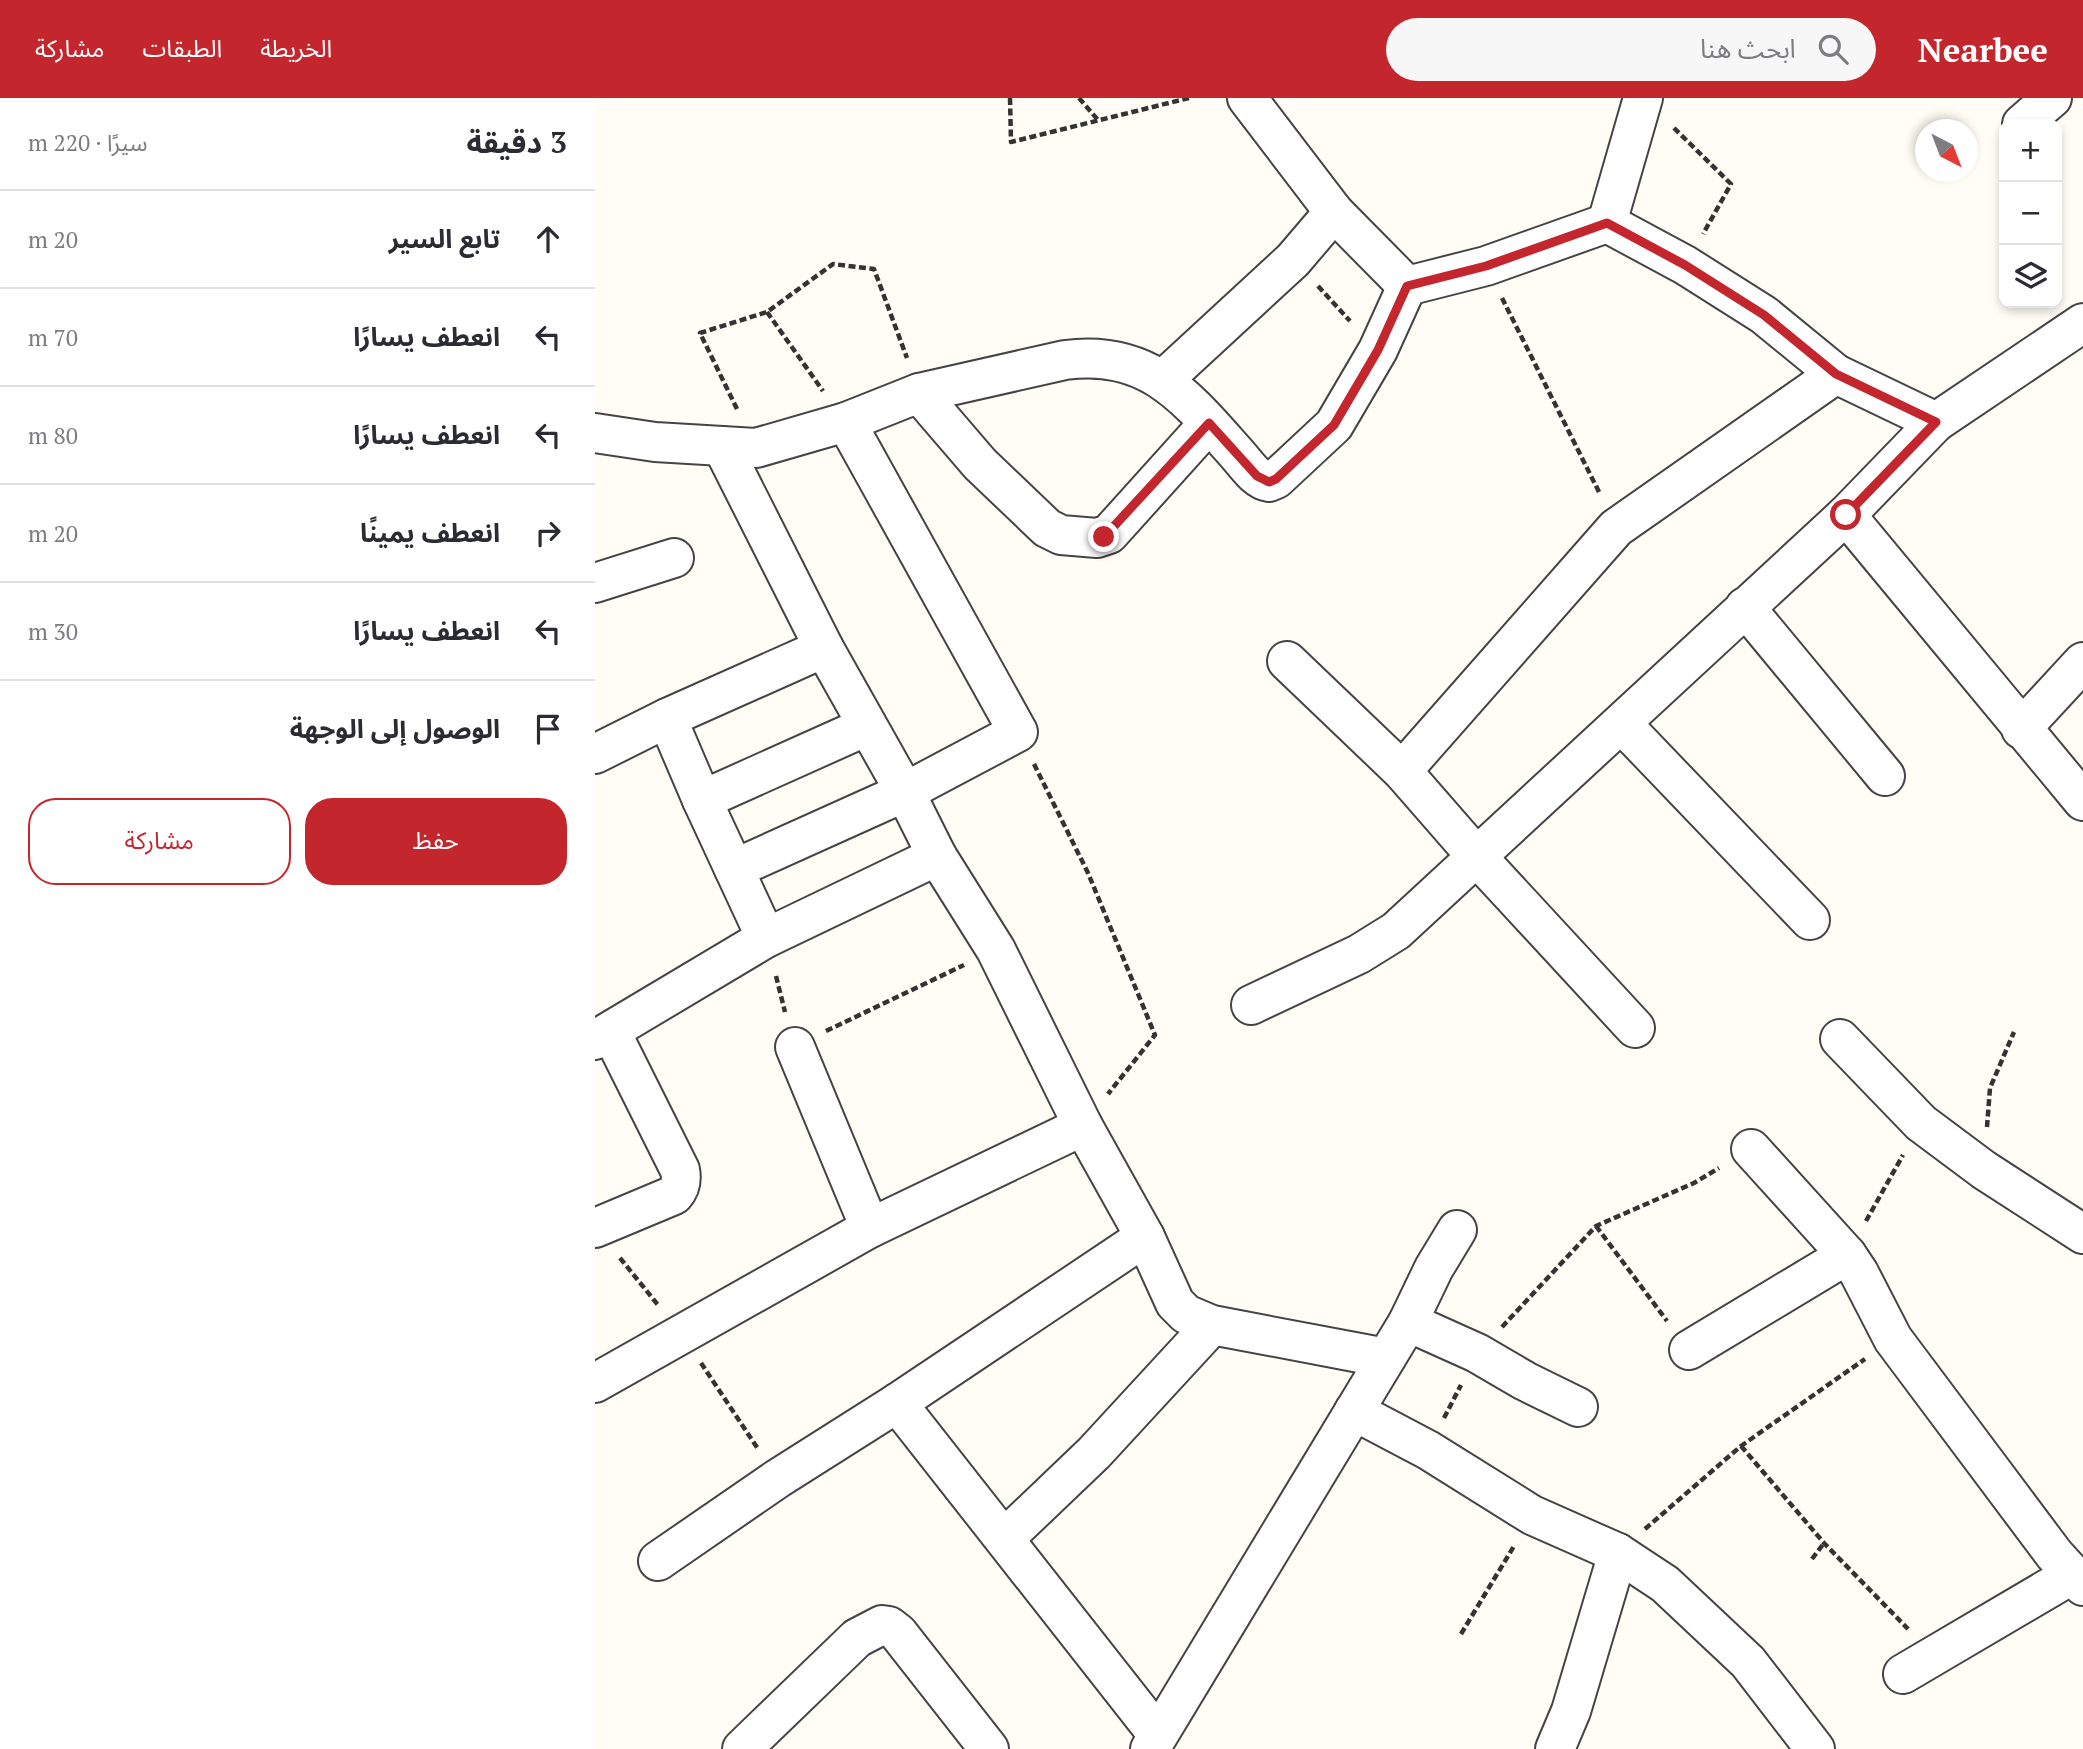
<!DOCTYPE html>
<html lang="ar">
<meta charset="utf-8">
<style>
:root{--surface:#fff;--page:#f7f7f7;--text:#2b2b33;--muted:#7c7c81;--line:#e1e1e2;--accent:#c4262e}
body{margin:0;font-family:"PT Serif","Noto Sans Arabic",serif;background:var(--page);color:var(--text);direction:rtl}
.controls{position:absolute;right:21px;top:21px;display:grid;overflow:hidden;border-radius:14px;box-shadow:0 4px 10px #0003}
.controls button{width:63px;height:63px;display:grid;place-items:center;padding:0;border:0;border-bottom:2px solid var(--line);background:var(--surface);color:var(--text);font:35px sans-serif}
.compass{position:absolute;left:1320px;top:21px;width:63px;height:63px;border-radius:50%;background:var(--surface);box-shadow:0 4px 10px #0003;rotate:138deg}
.stop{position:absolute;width:21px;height:21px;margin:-16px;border:5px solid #c4262e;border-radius:50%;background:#fff}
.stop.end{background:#c4262e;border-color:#fff;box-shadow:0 2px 7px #0008}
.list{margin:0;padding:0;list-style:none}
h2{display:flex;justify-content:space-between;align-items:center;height:91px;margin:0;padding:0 28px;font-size:30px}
h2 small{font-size:23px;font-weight:400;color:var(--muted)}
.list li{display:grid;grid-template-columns:46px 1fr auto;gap:21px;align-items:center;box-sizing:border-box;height:98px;padding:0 28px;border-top:2px solid var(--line)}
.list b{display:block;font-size:26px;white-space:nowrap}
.list em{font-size:23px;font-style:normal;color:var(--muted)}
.actions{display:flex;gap:14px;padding:21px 28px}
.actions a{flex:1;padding:16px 0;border:2px solid var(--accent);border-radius:28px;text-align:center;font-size:24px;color:var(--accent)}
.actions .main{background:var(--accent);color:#fff}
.icon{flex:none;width:38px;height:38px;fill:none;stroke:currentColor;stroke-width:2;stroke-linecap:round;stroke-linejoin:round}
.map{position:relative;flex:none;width:1488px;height:1651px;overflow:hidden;direction:ltr}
header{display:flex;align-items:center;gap:42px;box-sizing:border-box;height:98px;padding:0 35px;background:var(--accent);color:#fff}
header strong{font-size:33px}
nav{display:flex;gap:38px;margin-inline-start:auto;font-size:24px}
.search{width:490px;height:63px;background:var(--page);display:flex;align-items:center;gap:18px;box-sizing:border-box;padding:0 24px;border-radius:38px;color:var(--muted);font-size:26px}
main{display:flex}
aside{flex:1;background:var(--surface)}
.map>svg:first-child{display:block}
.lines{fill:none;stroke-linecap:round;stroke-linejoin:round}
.minor-casing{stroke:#444;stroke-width:42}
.path{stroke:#333;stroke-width:4.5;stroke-dasharray:7 3.5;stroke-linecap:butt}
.minor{stroke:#fff;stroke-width:38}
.route{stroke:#c4262e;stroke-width:9}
</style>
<header>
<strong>Nearbee</strong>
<div class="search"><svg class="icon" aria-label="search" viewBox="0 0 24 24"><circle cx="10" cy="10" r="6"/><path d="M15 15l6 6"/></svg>ابحث هنا</div>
<nav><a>الخريطة</a><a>الطبقات</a><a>مشاركة</a></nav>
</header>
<main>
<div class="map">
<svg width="1488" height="1651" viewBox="0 0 1488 1651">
<rect width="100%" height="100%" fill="#fffdf5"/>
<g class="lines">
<defs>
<g id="minor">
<path d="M652,0L739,114L812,188"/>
<path d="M1427,26L1457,0"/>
<path d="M1012,125L1048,0"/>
<path d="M812,188L891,168L1012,125L1090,167L1169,217L1241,276L1341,324"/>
<path d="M568,282L698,162L739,114"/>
<path d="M324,295L385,366L452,430L466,437L502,440L514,436L614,325"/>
<path d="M0,335L60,344L161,350L251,324L324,295L470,262C554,251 591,299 642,356C651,366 661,382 674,384L681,381L739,327L783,252L812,188"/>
<path d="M127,348L229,550"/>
<path d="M1251,417L1488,703"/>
<path d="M0,485L79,460"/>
<path d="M1150,509L1290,678"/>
<path d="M692,563L807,673L882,759L1040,930"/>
<path d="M72,620L107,702L171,840"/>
<path d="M1027,626L1215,822"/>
<path d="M1426,631L1488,564"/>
<path d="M0,656L72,620L229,550L310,694L342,758L401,852L488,1028L550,1139L580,1205L591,1216L617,1227L791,1260"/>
<path d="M807,673L1021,430L1241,276"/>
<path d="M107,702L272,628"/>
<path d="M139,771L310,694L423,634L251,324"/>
<path d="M656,907L764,856L801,833L1251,417L1341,324L1488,225"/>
<path d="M1245,941L1326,1025L1389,1072L1488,1136"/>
<path d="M0,942L171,840L342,758"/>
<path d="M200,949L275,1130"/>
<path d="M1156,1051L1252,1157L1264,1175L1298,1241L1459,1456L1488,1488"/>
<path d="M0,1130L79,1097C86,1089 87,1082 85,1072L16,934"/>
<path d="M813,1224L882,1255L930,1283L983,1309"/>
<path d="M1094,1252L1252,1157"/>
<path d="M0,1285L275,1130L488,1028"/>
<path d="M302,1305L563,1637"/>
<path d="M759,1313L833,1352L937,1417L1023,1455L1070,1486L1153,1564L1220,1651"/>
<path d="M410,1440L499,1355L617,1227"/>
<path d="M63,1463L182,1381L302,1305L550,1139"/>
<path d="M1308,1576L1478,1476"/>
<path d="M147,1651L262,1540L287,1527L294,1528L303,1535L394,1651"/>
<path d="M555,1651L813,1224L839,1170L862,1132"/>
<path d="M960,1651L976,1613L1023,1455"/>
</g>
</defs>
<use href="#minor" class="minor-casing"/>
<g class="path">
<path d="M415,0L416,44L594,0"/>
<path d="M484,0L503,22"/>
<path d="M1079,30L1136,86L1108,136"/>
<path d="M723,188L755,223"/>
<path d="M907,200L1005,396"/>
<path d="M172,214L228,293"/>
<path d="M142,311L105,235L172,214L238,166L279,171L312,260"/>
<path d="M439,666L493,775L560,937L513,996"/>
<path d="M181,878L190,914"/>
<path d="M231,933L369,867"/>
<path d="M1392,1029L1395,990L1419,934"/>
<path d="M1271,1123L1308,1057"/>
<path d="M1001,1128L1072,1223"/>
<path d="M25,1160L63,1207"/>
<path d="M907,1229L1001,1128L1099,1085L1124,1070"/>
<path d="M106,1265L163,1351"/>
<path d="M849,1320L866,1287"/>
<path d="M1146,1348L1229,1445L1313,1531"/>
<path d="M1050,1431L1146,1348L1270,1261"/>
<path d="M1217,1461L1229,1445"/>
<path d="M866,1536L919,1448"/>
</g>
<use href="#minor" class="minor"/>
</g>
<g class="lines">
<path class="route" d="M509,439L614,325L662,378L674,384L681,381L739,327L783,252L812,188L891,168L1012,125L1090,167L1169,217L1241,276L1341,324L1251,417"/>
</g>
</svg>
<div class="controls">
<button>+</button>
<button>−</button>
<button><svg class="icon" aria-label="layers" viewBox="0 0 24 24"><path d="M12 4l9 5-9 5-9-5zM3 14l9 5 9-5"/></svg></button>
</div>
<svg class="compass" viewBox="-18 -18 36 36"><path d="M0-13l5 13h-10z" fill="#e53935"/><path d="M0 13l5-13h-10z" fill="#7c7c81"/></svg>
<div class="stop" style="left:1251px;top:417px"></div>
<div class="stop end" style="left:509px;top:439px"></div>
</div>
<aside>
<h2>3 دقيقة<small>سيرًا · 220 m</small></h2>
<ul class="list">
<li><svg class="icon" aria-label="ahead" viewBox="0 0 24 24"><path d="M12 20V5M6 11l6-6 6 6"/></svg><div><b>تابع السير</b></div><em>20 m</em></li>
<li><svg class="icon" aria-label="left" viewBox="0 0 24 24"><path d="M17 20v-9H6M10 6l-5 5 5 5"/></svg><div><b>انعطف يسارًا</b></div><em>70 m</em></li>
<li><svg class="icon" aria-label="left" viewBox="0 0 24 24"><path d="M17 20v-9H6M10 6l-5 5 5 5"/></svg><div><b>انعطف يسارًا</b></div><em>80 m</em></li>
<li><svg class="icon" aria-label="right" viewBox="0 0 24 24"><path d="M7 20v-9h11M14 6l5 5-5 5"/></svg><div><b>انعطف يمينًا</b></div><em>20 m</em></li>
<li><svg class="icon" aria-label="left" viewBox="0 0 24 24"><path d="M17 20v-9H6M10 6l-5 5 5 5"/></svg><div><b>انعطف يسارًا</b></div><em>30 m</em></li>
<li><svg class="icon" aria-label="arrive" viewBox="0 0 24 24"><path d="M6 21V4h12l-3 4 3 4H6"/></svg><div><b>الوصول إلى الوجهة</b></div></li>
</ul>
<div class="actions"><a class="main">حفظ</a><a>مشاركة</a></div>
</aside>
</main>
